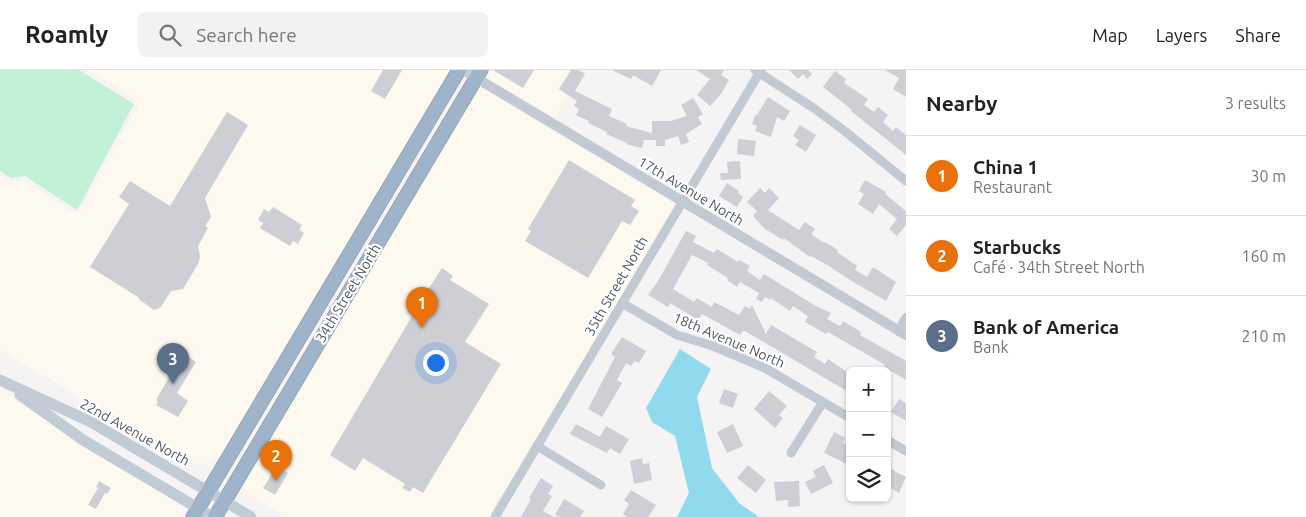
<!DOCTYPE html>
<meta charset="utf-8">
<style>
:root{--surface:#fff;--page:#f2f2f2;--text:#222;--muted:#767676;--line:#e0e0e0;--accent:#1a73e8}
body{margin:0;font-family:Ubuntu,sans-serif;background:var(--page);color:var(--text)}
.controls{position:absolute;right:15px;bottom:15px;display:grid;overflow:hidden;border-radius:8px;box-shadow:0 1px 4px #0004}
.controls button{width:45px;height:45px;display:grid;place-items:center;padding:0;border:0;border-bottom:1px solid var(--line);background:var(--surface);color:var(--text);font:25px sans-serif}
.you{position:absolute;left:435px;top:292px;width:18px;height:18px;margin:-12px;border:4px solid #fff;border-radius:50%;background:#1a73e8;box-shadow:0 0 0 8px #1a73e833}
.badge{display:grid;place-items:center;width:32px;height:32px;border-radius:50%;background:var(--accent);color:#fff;font-size:16px;font-weight:700}
.pin{position:absolute;translate:-50% -41px;filter:drop-shadow(0 1px 2px #0008)}
.pin::after{content:'';position:absolute;top:26px;width:18px;height:15px;background:inherit;clip-path:polygon(0 0,100% 0,50% 100%)}
.list{margin:0;padding:0;list-style:none}
h2{display:flex;justify-content:space-between;align-items:center;height:65px;margin:0;padding:0 20px;font-size:21px}
h2 small{font-size:16px;font-weight:400;color:var(--muted)}
.list li{display:grid;grid-template-columns:32px 1fr auto;gap:15px;align-items:center;box-sizing:border-box;height:80px;padding:0 20px;border-top:1px solid var(--line)}
.list b{display:block;font-size:19px;white-space:nowrap}
.list p{margin:0;font-size:16px;white-space:nowrap;color:var(--muted)}
.list em{font-size:16px;font-style:normal;color:var(--muted)}
.icon{flex:none;width:28px;height:28px;fill:none;stroke:currentColor;stroke-width:2;stroke-linecap:round;stroke-linejoin:round}
.map{position:relative;flex:none;width:906px;height:447px;overflow:hidden}
header{display:flex;align-items:center;gap:30px;box-sizing:border-box;height:70px;padding:0 25px;background:var(--surface);border-bottom:1px solid var(--line)}
header strong{font-size:24px}
nav{display:flex;gap:28px;margin-inline-start:auto;font-size:18px}
.search{width:350px;height:45px;background:var(--page);display:flex;align-items:center;gap:12px;box-sizing:border-box;padding:0 18px;border-radius:8px;color:var(--muted);font-size:19px}
main{display:flex}
aside{flex:1;background:var(--surface)}
.map>svg:first-child{display:block}
.commercial{fill:#fdf9ef}
.green{fill:#c3f1d5}
.water{fill:#90daee}
.building{fill:#cdcfd5}
.lines{fill:none;stroke-linecap:round;stroke-linejoin:round}
.trunk-casing{stroke:#7690ad;stroke-width:15}
.minor{stroke:#c1cad2;stroke-width:9}
.tertiary{stroke:#c1cad2;stroke-width:10}
.secondary{stroke:#c1cbd6;stroke-width:11}
.trunk{stroke:#9fb4c9;stroke-width:14}
.labels{text-anchor:middle;stroke-width:4.5;stroke-linejoin:round;paint-order:stroke}
.street-label{font-size:14px;fill:#4a5661;stroke:#fff}
</style>
<header>
<strong>Roamly</strong>
<div class="search"><svg class="icon" aria-label="search" viewBox="0 0 24 24"><circle cx="10" cy="10" r="6"/><path d="M15 15l6 6"/></svg>Search here</div>
<nav><a>Map</a><a>Layers</a><a>Share</a></nav>
</header>
<main>
<div class="map">
<svg width="906" height="447" viewBox="0 0 906 447">
<rect width="100%" height="100%" fill="#f5f3f3"/>
<g class="commercial">
<path d="M87,0H454L222,386L200,396L0,280V106L9,112L23,110L75,143L80,141L138,36L137,30Z"/>
<path d="M486,0H581L555,48L567,57L482,6Z"/>
<path d="M477,14L676,133L558,333L488,447H287L248,424L242,411Z"/>
<path d="M0,319L187,437L183,447H0Z"/>
</g>
<path class="green" d="M0,0H79L134,34L77,140L25,106L11,108L0,101Z"/>
<path class="water" d="M680,279L711,299L697,327L712,398L739,433L759,447H677L689,423L675,366L652,352L646,338Z"/>
<g class="building">
<path d="M383,0H402L385,29L371,21Z"/>
<path d="M493,0H534L523,18Z"/>
<path d="M571,0H579L585,4L575,21L612,39L609,46L627,54L626,56L652,63V51H671L687,46L681,35L693,28L703,44L698,47L702,54L686,64L689,72L681,75L678,66L665,70V76H656V70H644L642,78L626,74L627,73L606,64L607,62L588,53L589,51L576,45L579,39L574,36L577,31L559,19Z"/>
<path d="M612,0H661L652,16L633,5L631,9Z"/>
<path d="M696,0H724L721,5L729,10L721,24L710,36L697,25L710,9Z"/>
<path d="M789,0H808L812,4L807,9L803,4L798,9Z"/>
<path d="M885,0H906V27L893,19L899,8Z"/>
<path d="M835,1L846,9L844,13L868,29L864,35L874,42L878,37L888,45L883,52L893,61L896,57L906,65V85L851,41L852,40L842,32L823,17Z"/>
<path d="M768,27L790,41L784,51L777,47L771,67L755,61L757,56L752,54L755,45H757Z"/>
<path d="M227,42L248,55L205,128L211,147L205,156L208,158L198,176L200,186L199,192L183,219L171,221L161,237L154,240L140,230L138,227L90,197L129,134L119,127L130,111L170,136Z"/>
<path d="M800,55L816,65L806,82L795,75L799,70L793,66Z"/>
<path d="M738,69L756,71L754,86L737,84Z"/>
<path d="M569,90L635,130L631,136L639,141L630,155L622,151L588,208L525,171L531,161L528,159Z"/>
<path d="M740,91L741,109L721,110L720,103H728L727,92Z"/>
<path d="M865,110L886,122L885,124L906,141V155L897,166L889,159L897,149L879,134L873,144L858,134L864,124L859,121Z"/>
<path d="M727,113L739,121L738,123L743,127L737,137L719,126Z"/>
<path d="M760,118L765,123L769,118L779,128L768,140L799,160L805,152L815,159L811,164L824,173L825,172L838,180L837,182L857,196L855,200L867,207L873,197L896,212L886,231L850,210L829,196L811,186L810,187L784,168L783,170L765,159L753,146L757,141L747,132Z"/>
<path d="M273,137L302,155L299,160L304,163L298,174L293,171L290,176L260,158L263,153L258,150L264,139L269,142Z"/>
<path d="M686,161L696,166L693,172L714,183L717,179L738,192L739,190L750,196L747,201L760,210L764,204L814,235L831,243L827,249L840,256L843,251L861,262L860,265L906,291V310L884,297L885,295L828,262L826,264L805,252L808,246L793,236L790,241L771,228L770,230L765,227L762,232L756,229L759,223L740,212L737,217L727,210L728,208L707,195L708,193L692,185L673,219L694,232L697,228L712,237L714,232L739,245L745,236L750,239L752,235L766,264L771,255L817,282L814,287L825,294L828,289L850,304V323L745,261H743L740,265L702,244L698,250L670,233L668,237L648,225L658,211Z"/>
<path d="M442,198L453,206L450,210L489,234L465,272L501,294L423,423L413,417L410,422L402,418L405,414L363,388L355,401L330,385L425,224Z"/>
<path d="M622,267L646,281L639,293L635,291L631,296L626,293L617,310L622,313L602,347L588,339L615,287L611,284Z"/>
<path d="M183,283L196,292L177,323L188,331L178,347L156,335L158,332L156,330Z"/>
<path d="M724,319L738,324L733,338L719,333Z"/>
<path d="M769,321L787,336L779,345L783,348L775,358L754,339Z"/>
<path d="M899,329L906,333V351L891,342Z"/>
<path d="M576,354L600,367L606,356L629,369L620,384L610,378L607,383L570,364Z"/>
<path d="M733,354L743,376L727,383L717,362Z"/>
<path d="M834,362L845,368L843,373L850,376V387L847,394L824,383Z"/>
<path d="M642,388L643,394L649,393L652,410L634,414L630,391Z"/>
<path d="M748,395L766,410L756,423L737,408Z"/>
<path d="M824,395L833,413L811,424L805,412L816,407L813,401Z"/>
<path d="M277,396L288,403L275,425L263,418Z"/>
<path d="M887,397L906,407L899,423L889,417L891,412L887,410Z"/>
<path d="M541,408L553,416L548,424L552,426L543,441L554,447H521L531,429L529,428Z"/>
<path d="M99,411L111,418L107,424L105,423L96,439L88,435L98,418L96,417Z"/>
<path d="M799,411L800,436L788,437V430L776,431L774,412Z"/>
<path d="M631,420L656,435L648,447H627L623,444L629,434L624,430Z"/>
<path d="M564,429L584,441L580,447H560L555,445Z"/>
</g>
<g class="lines">
<defs>
<g id="trunk">
<path d="M193,447L459,0"/>
<path d="M215,447L481,0"/>
</g>
</defs>
<use href="#trunk" class="trunk-casing"/>
<g class="minor">
<path d="M755,0L815,39L846,62L906,111"/>
<path d="M622,233L677,265L713,276L765,298L850,348"/>
<path d="M887,370L906,381"/>
<path d="M537,376L601,415"/>
<path d="M791,383L823,332"/>
<path d="M495,447L761,0"/>
</g>
<g class="tertiary">
<path d="M463,0L906,265"/>
<path d="M899,261L906,248"/>
</g>
<g class="secondary">
<path d="M0,310L91,352L251,447"/>
<path d="M20,325L83,370L213,447"/>
</g>
<use href="#trunk" class="trunk"/>
</g>
<g class="labels">
<g class="street-label">
<text transform="translate(691 121) rotate(31)" y="5">17th Avenue North</text>
<text transform="translate(616 216) rotate(-60)" y="5">35th Street North</text>
<text transform="translate(348 223) rotate(-59)" y="5">34th Street North</text>
<text transform="translate(729 270) rotate(23)" y="5">18th Avenue North</text>
<text transform="translate(135 362) rotate(29)" y="5">22nd Avenue North</text>
</g>
</g>
</svg>
<div class="controls">
<button>+</button>
<button>−</button>
<button><svg class="icon" aria-label="layers" viewBox="0 0 24 24"><path d="M12 4l9 5-9 5-9-5zM3 14l9 5 9-5"/></svg></button>
</div>
<div class="you"></div>
<div class="pin badge" style="left:422px;top:258px;background:#e8710a">1</div>
<div class="pin badge" style="left:276px;top:411px;background:#e8710a">2</div>
<div class="pin badge" style="left:173px;top:314px;background:#5c6f8a">3</div>
</div>
<aside>
<h2>Nearby<small>3 results</small></h2>
<ul class="list">
<li><span class="badge" style="background:#e8710a">1</span><div><b>China 1</b><p>Restaurant</p></div><em>30 m</em></li>
<li><span class="badge" style="background:#e8710a">2</span><div><b>Starbucks</b><p>Café · 34th Street North</p></div><em>160 m</em></li>
<li><span class="badge" style="background:#5c6f8a">3</span><div><b>Bank of America</b><p>Bank</p></div><em>210 m</em></li>
</ul>
</aside>
</main>
